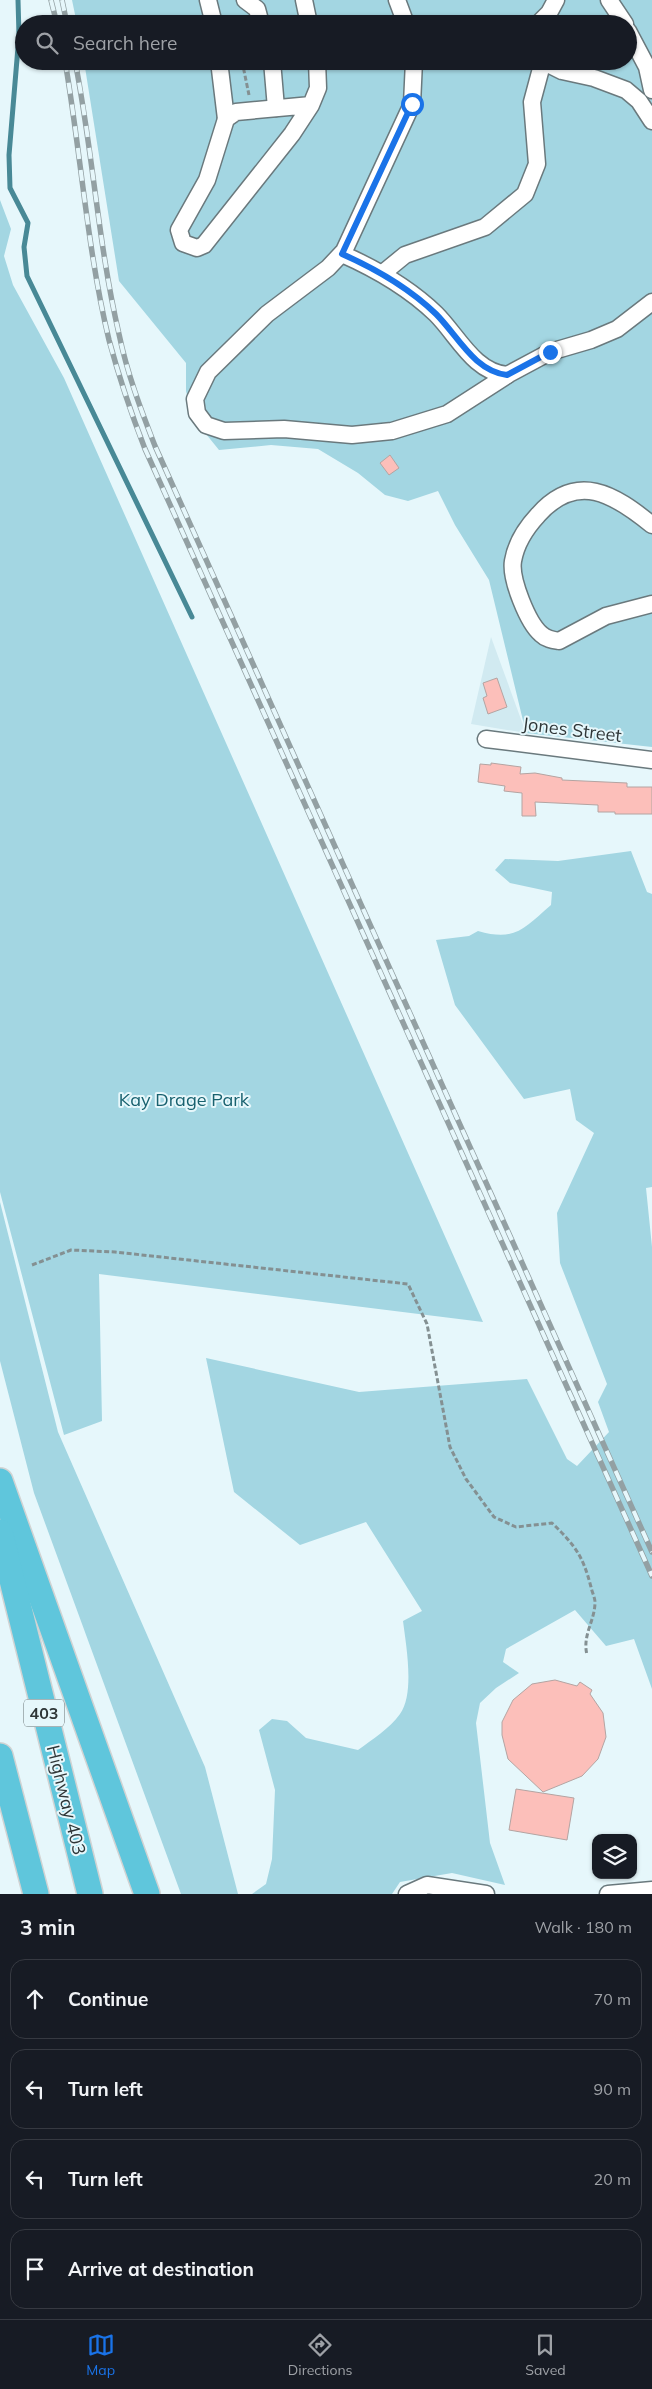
<!DOCTYPE html>
<meta charset="utf-8">
<style>
:root{--surface:#171b24;--page:#242831;--text:#f1f3f6;--muted:#9ea1a6;--line:#363941;--accent:#1a73e8}
body{margin:0;font-family:Mulish,sans-serif;background:var(--page);color:var(--text)}
.controls{position:absolute;right:15px;bottom:15px;display:grid;overflow:hidden;border-radius:10px;box-shadow:0 1px 4px #0004}
.controls button{width:45px;height:45px;display:grid;place-items:center;padding:0;border:0;border-bottom:1px solid var(--line);background:var(--surface);color:var(--text);font:25px sans-serif}
.stop{position:absolute;width:15px;height:15px;margin:-11px;border:4px solid #1a73e8;border-radius:50%;background:#fff}
.stop.end{background:#1a73e8;border-color:#fff;box-shadow:0 1px 5px #0008}
.list{margin:0;padding:0;list-style:none}
h2{display:flex;justify-content:space-between;align-items:center;height:65px;margin:0;padding:0 20px;font-size:21px}
h2 small{font-size:16px;font-weight:400;color:var(--muted)}
.list li{display:grid;grid-template-columns:32px 1fr auto;gap:15px;align-items:center;box-sizing:border-box;height:80px;margin:0 10px 10px;padding:0 10px;border:1px solid var(--line);border-radius:15px}
.list b{display:block;font-size:19px;white-space:nowrap}
.list em{font-size:16px;font-style:normal;color:var(--muted)}
.icon{flex:none;width:28px;height:28px;fill:none;stroke:currentColor;stroke-width:2;stroke-linecap:round;stroke-linejoin:round}
.map{position:relative;flex:none;width:652px;height:1894px;overflow:hidden}
.search{position:absolute;background:var(--surface);box-shadow:0 1px 4px #0004;left:15px;right:15px;top:15px;height:55px;display:flex;align-items:center;gap:12px;box-sizing:border-box;padding:0 18px;border-radius:28px;color:var(--muted);font-size:19px}
.sheet{height:425px;background:var(--surface)}
nav{display:flex;justify-content:space-around;align-items:center;box-sizing:border-box;height:70px;border-top:1px solid var(--line);background:var(--surface);font-size:14px;color:var(--muted)}
nav a{display:grid;justify-items:center;gap:2px}
nav .on{color:var(--accent)}
.map>svg:first-child{display:block}
.built{fill:#d1eaf1}
.green{fill:#a3d6e2}
.lines{fill:none;stroke-linecap:round;stroke-linejoin:round}
.stream{stroke:#488996;stroke-width:5}
.building{fill:#fcbfba;stroke:#b4a4a2}
.minor-casing{stroke:#6a797d;stroke-width:19}
.highway-casing{stroke:#d1d3d3;stroke-width:28}
.path{stroke:#849092;stroke-width:3;stroke-dasharray:5 2.5;stroke-linecap:butt}
.minor{stroke:#fff;stroke-width:16}
.highway{stroke:#5fc6dc;stroke-width:25}
.rail-casing{stroke:#93a0a3;stroke-width:5.5}
.rail{stroke:#e6f7fb;stroke-width:4;stroke-dasharray:11;stroke-linecap:butt}
.route{stroke:#1a73e8;stroke-width:6}
.labels{text-anchor:middle;stroke-width:4;stroke-linejoin:round;paint-order:stroke}
.shield{fill:#e6f7fb;stroke:#667072;stroke-width:1}
.shield-label{font-size:16px;font-weight:bold;fill:#2f3637}
.street-label{font-size:18px;fill:#2f3637;stroke:#e6f7fb}
.park-label{font-size:18px;fill:#18616f;stroke:#e6f7fb}
</style>
<div class="map">
<svg width="652" height="1894" viewBox="0 0 652 1894">
<rect width="100%" height="100%" fill="#e6f7fb"/>
<path class="built" d="M491,637L526,733L471,724Z"/>
<g class="green">
<path d="M72,0H652V747L526,733L489,580L455,525L438,491L408,501L385,495L358,473L318,449L271,445L219,450L193,418L186,391V363L119,281L84,61H628V24H77Z"/>
<path d="M0,200L11,229L4,256L13,285L64,378L483,1322L99,1274L102,1421L64,1435L0,1192Z"/>
<path d="M631,851L647,892L652,894V1187L646,1188L652,1247V1689L634,1639L606,1646L575,1610L506,1649L503,1662L519,1673L496,1688L480,1703L476,1723L490,1843L505,1885L452,1873L400,1882L392,1894H252L266,1884L272,1859L275,1790L259,1730L272,1719L287,1721L306,1738L358,1750C373,1739 389,1729 400,1714C415,1694 406,1645 403,1621L422,1611L366,1522L300,1545L234,1492L206,1358L359,1392L527,1379L567,1459L577,1466L609,1432L598,1402L607,1384L560,1263L557,1213L594,1133L576,1120L570,1089L524,1099L455,1005L436,940L469,936L478,931C516,942 524,928 551,905L552,892L510,883L495,870L505,859L558,861Z"/>
<path d="M0,1202L58,1432L205,1767L238,1894H181L34,1493L0,1361Z"/>
</g>
<g class="lines">
<path class="stream" d="M18,0L19,35L9,155L10,188L28,223L24,247L27,276L192,617"/>
</g>
<g class="building">
<path d="M390,455L399,468L389,475L380,463Z"/>
<path d="M497,678L507,707L488,714L483,698L487,696L483,683Z"/>
<path d="M491,763L521,767L520,774L535,773L562,778V780L627,783V787H652V814H615V812H598V805L535,802L536,816H522V793L504,791L505,786L478,782L480,764L491,765Z"/>
<path d="M555,1680L577,1686L580,1682L592,1690L590,1694L603,1713L606,1737L598,1759L582,1776L543,1792L508,1759L502,1735V1722L513,1700L532,1684Z"/>
<path d="M516,1789L574,1798L567,1840L509,1830Z"/>
</g>
<g class="lines">
<defs>
<g id="minor">
<path d="M208,0L214,24"/>
<path d="M245,0L257,9L261,24"/>
<path d="M304,0L309,24"/>
<path d="M397,0L406,24"/>
<path d="M609,0L625,24"/>
<path d="M538,24L549,13L556,0"/>
<path d="M628,31L647,67L652,90"/>
<path d="M219,61L226,119"/>
<path d="M272,61L276,108"/>
<path d="M414,61L412,104L344,251L328,268L267,314L208,372L195,399L197,413L206,425L224,431L284,429L352,435L392,431L447,414L509,374L550,352L591,340L617,329L652,302"/>
<path d="M542,61L562,71L594,78L626,90L639,101L652,121"/>
<path d="M311,105L236,112L226,119L207,180L179,230L183,243L197,248L204,245L292,134L311,105L318,88L317,61"/>
<path d="M342,254C376,269 409,288 436,314C458,336 474,372 507,375"/>
<path d="M383,273L405,255L485,227L525,194L537,164L532,102L543,61"/>
<path d="M652,525C614,494 577,471 538,515C525,529 516,543 513,561C510,579 528,623 541,634C546,639 553,640 559,641L606,616L652,604"/>
<path d="M486,739L652,760"/>
<path d="M407,1894L427,1885L486,1894"/>
<path d="M608,1894L652,1890"/>
</g>
<g id="highway">
<path d="M0,1481L147,1894"/>
<path d="M0,1532L90,1894"/>
<path d="M0,1756L36,1894"/>
</g>
</defs>
<use href="#minor" class="minor-casing"/>
<use href="#highway" class="highway-casing"/>
<g class="path">
<path d="M242,61L249,95"/>
<path d="M32,1265L71,1250L115,1252L408,1284L427,1324L450,1447L466,1479L494,1517L516,1527L552,1523C575,1545 583,1556 591,1587C592,1592 595,1598 595,1602C595,1621 582,1635 587,1655"/>
</g>
<use href="#minor" class="minor"/>
<use href="#highway" class="highway"/>
<defs>
<g id="rail">
<path d="M51,0L57,24"/>
<path d="M62,0L67,24"/>
<path d="M65,61C81,154 87,249 109,340C119,377 131,413 145,449L652,1576"/>
<path d="M75,61C93,152 98,244 119,334C127,373 141,410 155,446L652,1552"/>
</g>
</defs>
<use href="#rail" class="rail-casing"/>
<use href="#rail" class="rail"/>
</g>
<g class="lines">
<path class="route" d="M412,104L342,254C376,269 409,288 436,314C458,336 474,371 507,375L550,352"/>
</g>
<g class="labels">
<rect class="shield" x="24" y="1699.5" width="40" height="27" rx="4"/>
<g class="shield-label">
<text x="44" y="1719">403</text>
</g>
<g class="street-label">
<text transform="translate(572 730) rotate(7)" y="6">Jones Street</text>
<text transform="translate(66 1800) rotate(76)" y="6">Highway 403</text>
</g>
<g class="park-label">
<text x="184" y="1106">Kay Drage Park</text>
</g>
</g>
</svg>
<div class="controls">
<button><svg class="icon" aria-label="layers" viewBox="0 0 24 24"><path d="M12 4l9 5-9 5-9-5zM3 14l9 5 9-5"/></svg></button>
</div>
<div class="stop" style="left:412px;top:104px"></div>
<div class="stop end" style="left:550px;top:352px"></div>
<div class="search"><svg class="icon" aria-label="search" viewBox="0 0 24 24"><circle cx="10" cy="10" r="6"/><path d="M15 15l6 6"/></svg>Search here</div>
</div>
<section class="sheet">
<h2>3 min<small>Walk · 180 m</small></h2>
<ul class="list">
<li><svg class="icon" aria-label="ahead" viewBox="0 0 24 24"><path d="M12 20V5M6 11l6-6 6 6"/></svg><div><b>Continue</b></div><em>70 m</em></li>
<li><svg class="icon" aria-label="left" viewBox="0 0 24 24"><path d="M17 20v-9H6M10 6l-5 5 5 5"/></svg><div><b>Turn left</b></div><em>90 m</em></li>
<li><svg class="icon" aria-label="left" viewBox="0 0 24 24"><path d="M17 20v-9H6M10 6l-5 5 5 5"/></svg><div><b>Turn left</b></div><em>20 m</em></li>
<li><svg class="icon" aria-label="arrive" viewBox="0 0 24 24"><path d="M6 21V4h12l-3 4 3 4H6"/></svg><div><b>Arrive at destination</b></div></li>
</ul>
</section>
<nav>
<a class="on"><svg class="icon" aria-label="map" viewBox="0 0 24 24"><path d="M3 6l6-2 6 2 6-2v14l-6 2-6-2-6 2zM9 4v14M15 6v14"/></svg>Map</a>
<a><svg class="icon" aria-label="directions" viewBox="0 0 24 24"><path d="M12 3l9 9-9 9-9-9zM9 14v-3h6M13 9l2 2-2 2"/></svg>Directions</a>
<a><svg class="icon" aria-label="saved" viewBox="0 0 24 24"><path d="M7 4h10v16l-5-4-5 4z"/></svg>Saved</a>
</nav>
